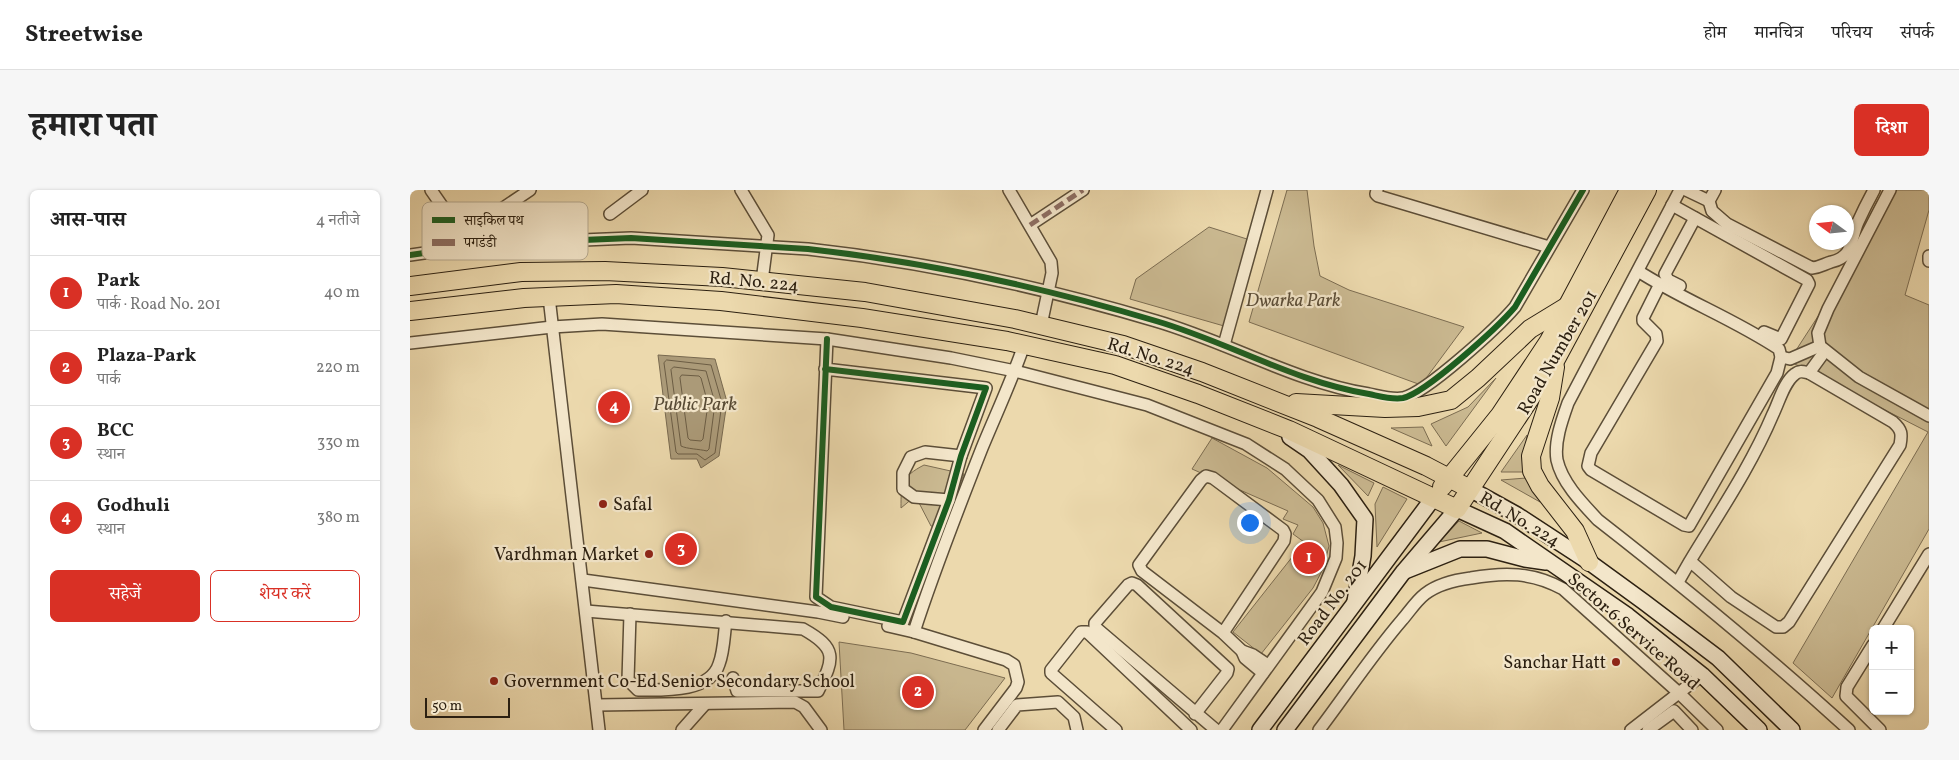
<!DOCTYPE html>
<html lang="hi">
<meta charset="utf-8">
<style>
:root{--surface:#fff;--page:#f6f6f6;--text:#222;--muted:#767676;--line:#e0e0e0;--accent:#d93025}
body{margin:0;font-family:Vollkorn,"Noto Serif Devanagari",serif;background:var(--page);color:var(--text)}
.controls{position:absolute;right:15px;bottom:15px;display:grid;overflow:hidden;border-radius:8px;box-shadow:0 1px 4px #0004}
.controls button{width:45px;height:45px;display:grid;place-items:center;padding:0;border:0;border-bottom:1px solid var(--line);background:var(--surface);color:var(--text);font:25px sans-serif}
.compass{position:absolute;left:1399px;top:15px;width:45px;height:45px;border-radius:50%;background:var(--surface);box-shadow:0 1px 4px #0004;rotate:285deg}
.scale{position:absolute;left:15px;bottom:12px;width:85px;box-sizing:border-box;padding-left:5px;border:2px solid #2c2011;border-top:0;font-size:14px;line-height:18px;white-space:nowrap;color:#2c2011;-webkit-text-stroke:4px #f3e6ca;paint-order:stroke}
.you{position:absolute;left:839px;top:332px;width:18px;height:18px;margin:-12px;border:4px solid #fff;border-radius:50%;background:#1a73e8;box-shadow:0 0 0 8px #1a73e833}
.badge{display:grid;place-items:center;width:32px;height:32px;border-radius:50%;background:var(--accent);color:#fff;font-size:16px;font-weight:700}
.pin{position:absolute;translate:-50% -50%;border:2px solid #fff;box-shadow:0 1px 5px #0006}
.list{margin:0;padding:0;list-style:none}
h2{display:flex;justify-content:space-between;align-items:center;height:65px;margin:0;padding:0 20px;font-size:21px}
h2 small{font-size:16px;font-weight:400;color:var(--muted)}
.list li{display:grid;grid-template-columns:32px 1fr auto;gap:15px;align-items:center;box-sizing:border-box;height:75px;padding:0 20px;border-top:1px solid var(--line)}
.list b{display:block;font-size:19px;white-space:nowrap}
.list p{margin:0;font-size:16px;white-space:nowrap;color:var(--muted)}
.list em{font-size:16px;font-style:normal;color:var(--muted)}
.actions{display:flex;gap:10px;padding:15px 20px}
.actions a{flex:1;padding:11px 0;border:1px solid var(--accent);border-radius:8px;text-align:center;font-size:18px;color:var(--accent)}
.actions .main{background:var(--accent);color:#fff}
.map{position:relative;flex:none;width:1519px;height:540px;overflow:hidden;border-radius:8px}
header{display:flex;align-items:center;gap:30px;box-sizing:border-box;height:70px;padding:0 25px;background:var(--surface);border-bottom:1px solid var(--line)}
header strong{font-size:24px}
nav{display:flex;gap:28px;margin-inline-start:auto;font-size:18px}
.intro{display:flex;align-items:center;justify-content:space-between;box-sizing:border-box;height:120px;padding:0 30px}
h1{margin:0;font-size:35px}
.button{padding:12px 22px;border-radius:8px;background:var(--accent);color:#fff;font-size:18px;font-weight:700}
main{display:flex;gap:30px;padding:0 30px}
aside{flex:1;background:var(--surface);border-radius:8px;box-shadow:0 1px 4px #0004}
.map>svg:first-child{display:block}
.green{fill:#cbba92;stroke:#7c6d52}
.water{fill:#ab9a78;stroke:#78694f}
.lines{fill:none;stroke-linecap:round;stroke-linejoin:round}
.shore{stroke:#6c5d44;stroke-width:1}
.street-casing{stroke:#5c4e38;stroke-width:14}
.secondary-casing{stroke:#2c2011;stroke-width:18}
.primary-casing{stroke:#2c2011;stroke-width:20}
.street{stroke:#f3e6ca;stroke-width:11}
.secondary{stroke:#f3e6ca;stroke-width:15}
.primary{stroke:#ecd9ad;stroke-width:18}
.quiet{stroke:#8d6e63;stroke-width:5;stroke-dasharray:10 5;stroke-linecap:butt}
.cycleway-casing{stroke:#f3e6ca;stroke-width:9}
.cycleway{stroke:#1b5e20;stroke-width:6}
.poi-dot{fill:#8f2418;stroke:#f3e6ca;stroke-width:2}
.labels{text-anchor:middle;stroke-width:4.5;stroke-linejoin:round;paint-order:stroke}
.street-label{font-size:18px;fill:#2c2011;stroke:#f3e6ca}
.park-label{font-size:18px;font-style:italic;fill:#5c4e38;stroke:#f3e6ca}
.poi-label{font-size:18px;fill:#2c2011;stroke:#f3e6ca;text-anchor:start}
.water-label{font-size:19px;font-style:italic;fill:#584b35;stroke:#f3e6ca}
.key{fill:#f3e6ca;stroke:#b7ab92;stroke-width:1}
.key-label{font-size:14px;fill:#2c2011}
</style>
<header>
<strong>Streetwise</strong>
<nav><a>होम</a><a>मानचित्र</a><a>परिचय</a><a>संपर्क</a></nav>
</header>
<div class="intro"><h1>हमारा पता</h1><a class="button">दिशा</a></div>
<main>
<aside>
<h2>आस-पास<small>4 नतीजे</small></h2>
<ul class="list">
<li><span class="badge">1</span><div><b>Park</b><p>पार्क · Road No. 201</p></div><em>40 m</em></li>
<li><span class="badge">2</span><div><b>Plaza-Park</b><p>पार्क</p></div><em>220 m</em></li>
<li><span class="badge">3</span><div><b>BCC</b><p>स्थान</p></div><em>330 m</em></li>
<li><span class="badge">4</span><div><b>Godhuli</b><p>स्थान</p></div><em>380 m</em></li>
</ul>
<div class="actions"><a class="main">सहेजें</a><a>शेयर करें</a></div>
</aside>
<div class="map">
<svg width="1519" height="540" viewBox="0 0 1519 540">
<rect width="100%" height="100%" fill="#ecd9ad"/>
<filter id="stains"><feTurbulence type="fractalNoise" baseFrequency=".004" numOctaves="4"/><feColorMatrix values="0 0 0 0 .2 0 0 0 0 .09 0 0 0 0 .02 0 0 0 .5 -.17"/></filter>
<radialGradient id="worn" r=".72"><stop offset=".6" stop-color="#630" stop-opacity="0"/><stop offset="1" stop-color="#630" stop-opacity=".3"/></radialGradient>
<g class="green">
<path d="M877,0H897L904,56L910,86L939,100L1054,137L1011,195L839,132Z"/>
<path d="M1478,0H1519V20L1495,105L1519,115V339L1422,508L1383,473L1518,242L1379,171L1427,97Z"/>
<path d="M799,37L840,50L814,136L720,109L726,89Z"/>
<path d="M1086,188L1036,256L1021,234L1058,217Z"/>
<path d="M1013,237L1022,256L981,238Z"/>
<path d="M1117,245L1113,282H1091Z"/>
<path d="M802,248L857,278L903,317L913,333L919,356L913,379L903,398L851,464L823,442L894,352L883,344L888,335L873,329L878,321L782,279Z"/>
<path d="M514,275L554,284L533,338L521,336L507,309L503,308L491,318C491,294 491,287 514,275Z"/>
<path d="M928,275L964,293L958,306Z"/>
<path d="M1116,288L1130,312L1091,290Z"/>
<path d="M973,297L997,309L967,357L965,314Z"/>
<path d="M1049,331L1072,343L1029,352Z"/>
<path d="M429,452L501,463L595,488L555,540H434Z"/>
</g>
<path class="water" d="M248,165L305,169L317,212L309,266L291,278L287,269H261Z"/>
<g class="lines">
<g class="shore">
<path d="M257,170L301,175L312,213L305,263L295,270L287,264H268L266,262L254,173Z"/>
<path d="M264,177L296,181L305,213L299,259L297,261C289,259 277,259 271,256L261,180Z"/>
<path d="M272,185L289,186L291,188L298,214L293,249L291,251L280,250L278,248L270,188Z"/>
</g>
<defs>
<g id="street">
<path d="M21,0L48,39L56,41L65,37L120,0"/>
<path d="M331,0L358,45L352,91"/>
<path d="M599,0L641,72L642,83L631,135"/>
<path d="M967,0L966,4L968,6L1139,57"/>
<path d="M1270,0L1158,213C1152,230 1144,252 1147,270C1152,293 1173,314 1188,330C1274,397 1358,466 1439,540"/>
<path d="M1276,0L1299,11"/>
<path d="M1305,0L1299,11L1302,21L1317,34L1402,78C1411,77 1414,74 1421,72C1444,67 1440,50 1448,32C1453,21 1458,11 1464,0"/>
<path d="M1480,0L1418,119L1408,143L1410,156L1449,187L1519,226"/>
<path d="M1262,15L1397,90L1399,94L1371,149L1354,142"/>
<path d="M200,24L232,0"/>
<path d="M620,35L673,0"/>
<path d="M0,65L77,54L221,48L398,59C516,72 632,97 746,131C818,152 885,192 959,204C969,206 982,210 993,208C1016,203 1088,137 1105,117L1173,0"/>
<path d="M1519,66V71"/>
<path d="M1228,81C1273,110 1324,129 1369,159L1371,167L1367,183L1279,336L1274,335L1181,280L1178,276L1181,263L1247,151L1246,144L1233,131V128L1250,94"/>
<path d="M1270,96L1258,90L1255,84L1285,28"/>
<path d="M139,107L189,540"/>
<path d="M0,153L142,137L192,134L417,149L541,168L605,181L737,215L836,254L875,279L908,310L925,337L927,353L926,368L912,402L812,540"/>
<path d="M814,155L857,0"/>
<path d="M1371,167L1380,169L1410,156"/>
<path d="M415,179L576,198L551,266L539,310L493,432L421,417L406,407L417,149"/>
<path d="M1399,183L1415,161"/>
<path d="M539,310L504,307L493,299V283L501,267L515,262L551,266"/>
<path d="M173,390L408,422L433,427"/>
<path d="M1268,392L1280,371C1309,323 1341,276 1363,224C1369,212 1374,192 1385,184C1390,180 1394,182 1399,183L1483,232C1492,240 1492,244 1490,255L1379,432L1373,437H1366L1321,407L1280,371"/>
<path d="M176,421L393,439C427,458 425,468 408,501H327L323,488"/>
<path d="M220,424L218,490L228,500C252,500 300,503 309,474C314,461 314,445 316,431"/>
<path d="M478,436L504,442L596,470L604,475L608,492L606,498L574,540"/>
<path d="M1473,439L1519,364"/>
<path d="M504,442C524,380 548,319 572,258C586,224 602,190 614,155"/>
<path d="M813,443L874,351L875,344L873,340L803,288L796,286L791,290L729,375L732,381L813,443L832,461L835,468L853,483"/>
<path d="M1463,455L1437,497L1436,506L1470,540"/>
<path d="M832,461L843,465L858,475"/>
<path d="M187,515L385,512L394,517L411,540"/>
<path d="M785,524L817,483L818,479L727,395L722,393L718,395L685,433V437L806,540"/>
<path d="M272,540L295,514"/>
<path d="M588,540L607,515L648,512L664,527L667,540"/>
<path d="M706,540L641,483V480L671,442H677L781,540"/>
<path d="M909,540C937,503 962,465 992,430C999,422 1006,411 1015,404C1028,394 1045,390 1061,388C1094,382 1123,382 1153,399L1269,503L1307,540"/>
<path d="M1221,540L1292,485"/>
<path d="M1238,540L1264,521L1282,540"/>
</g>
<g id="secondary">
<path d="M880,247L899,260L931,295L955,329L953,366L945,411"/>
<path d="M1060,299L1107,325L1179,372L1234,412L1308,468L1382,540"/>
<path d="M995,381L1050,359H1077L1115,369L1136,372"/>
<path d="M850,540L1024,307"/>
<path d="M875,540L994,381L1047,319L1095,341L1218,426L1292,485L1349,540"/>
</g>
<g id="primary">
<path d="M0,96L111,82L195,81L312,87L455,102L605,129L713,155L792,182L908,228L1016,276L1060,299"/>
<path d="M0,121L114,108L206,104L311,111L452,128L597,151L705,175L788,204L879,240L1047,319L1146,169L1237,0"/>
<path d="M1145,177L1140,208L1121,266L1122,281L1130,296L1165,341L1179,372"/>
<path d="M886,213L975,218L1008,217L1041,210L1068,188L1120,139L1156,117"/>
<path d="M1032,297L1090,225L1139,151L1219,0"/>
</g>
</defs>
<use href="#street" class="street-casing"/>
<use href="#secondary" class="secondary-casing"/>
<use href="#primary" class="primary-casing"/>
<use href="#street" class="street"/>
<use href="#secondary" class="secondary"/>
<use href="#primary" class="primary"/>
<path class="quiet" d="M620,35L673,0"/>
<defs>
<g id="cycleway">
<path d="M0,65L77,54L221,48L398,59C516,72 632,97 746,131C818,152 885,192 959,204C969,206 982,210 993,208C1016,203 1088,137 1105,117L1173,0"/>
<path d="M415,179L576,198L551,266L539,310L493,432L421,417L406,407L417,149"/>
</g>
</defs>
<use href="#cycleway" class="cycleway-casing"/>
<use href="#cycleway" class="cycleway"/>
</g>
<g class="poi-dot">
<circle cx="193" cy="314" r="5"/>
<circle cx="239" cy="364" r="5"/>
<circle cx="1206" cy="472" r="5"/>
<circle cx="84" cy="491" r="5"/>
</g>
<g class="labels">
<g class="street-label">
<text transform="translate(344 91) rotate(5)" y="6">Rd. No. 224</text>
<text transform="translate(1147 162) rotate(-60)" y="6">Road Number 201</text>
<text transform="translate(741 166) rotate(17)" y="6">Rd. No. 224</text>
<text transform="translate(1110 329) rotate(31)" y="6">Rd. No. 224</text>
<text transform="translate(922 412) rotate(-53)" y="6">Road No. 201</text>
<text transform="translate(1224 441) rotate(41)" y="6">Sector 6 Service Road</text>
</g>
<g class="park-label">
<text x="883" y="116">Dwarka Park</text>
</g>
<g class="poi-label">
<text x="203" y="320">Safal</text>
<text x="229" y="370" text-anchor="end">Vardhman Market</text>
<text x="1196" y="478" text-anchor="end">Sanchar Hatt</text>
<text x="94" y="497">Government Co-Ed Senior Secondary School</text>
</g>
<g class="water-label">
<text x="285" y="220">Public Park</text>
</g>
</g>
<rect x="12" y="12" width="166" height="58" rx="8" class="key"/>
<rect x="22" y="27" width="23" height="6" fill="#1b5e20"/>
<rect x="22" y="49" width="23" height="7" fill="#8d6e63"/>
<g class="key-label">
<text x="54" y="35">साइकिल पथ</text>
<text x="54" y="57">पगडंडी</text>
</g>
<rect width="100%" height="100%" filter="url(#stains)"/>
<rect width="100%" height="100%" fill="url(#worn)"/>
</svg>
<div class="controls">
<button>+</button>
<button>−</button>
</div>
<svg class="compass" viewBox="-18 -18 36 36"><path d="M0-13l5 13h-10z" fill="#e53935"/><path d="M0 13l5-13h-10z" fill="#767676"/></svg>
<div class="scale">50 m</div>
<div class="you"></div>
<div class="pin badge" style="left:899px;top:368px">1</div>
<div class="pin badge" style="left:508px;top:502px">2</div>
<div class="pin badge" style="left:271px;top:359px">3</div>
<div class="pin badge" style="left:204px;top:217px">4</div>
</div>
</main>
